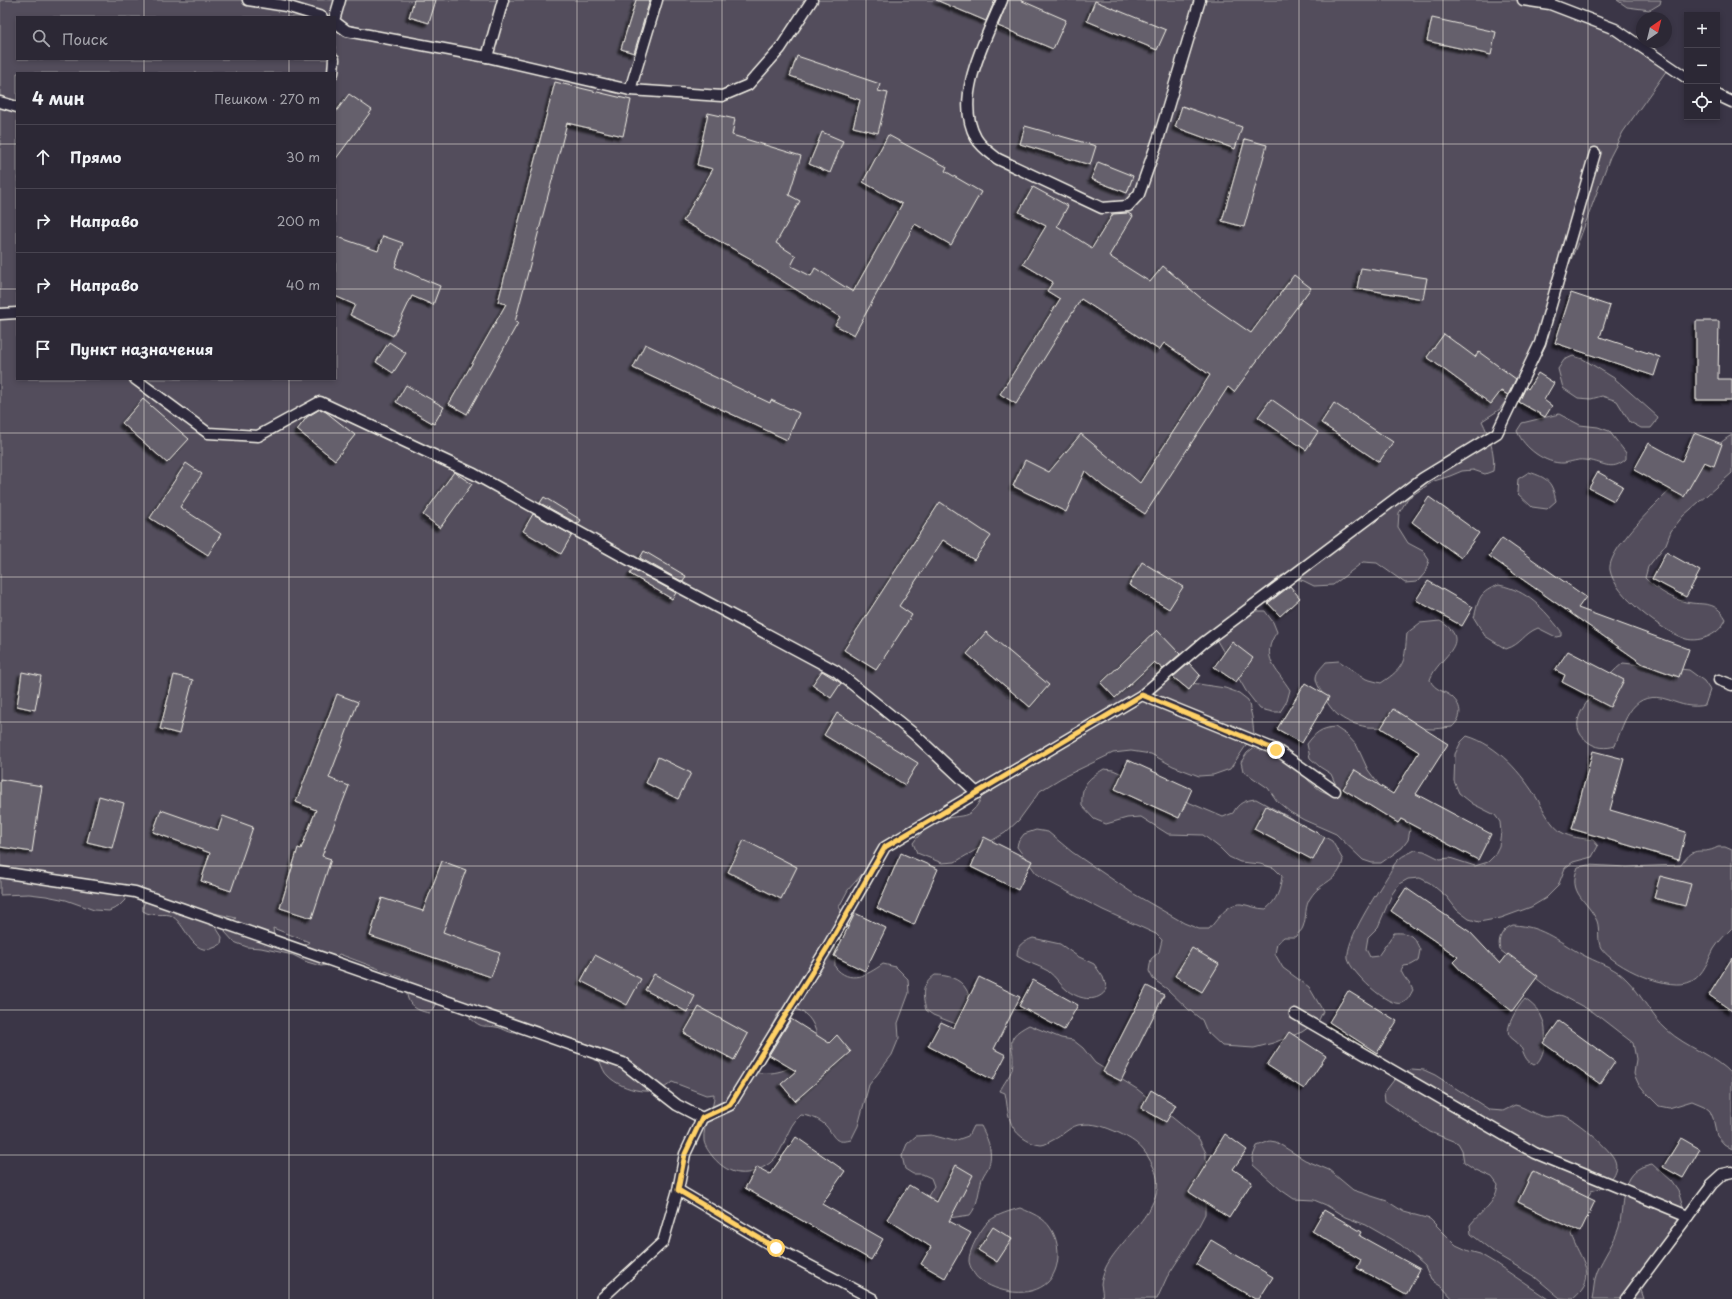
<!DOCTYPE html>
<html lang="ru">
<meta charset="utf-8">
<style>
:root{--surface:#2c2835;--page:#34303d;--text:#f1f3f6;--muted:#a6a6ad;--line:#484450}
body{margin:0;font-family:"Playpen Sans",sans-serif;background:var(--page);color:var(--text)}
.controls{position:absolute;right:12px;top:12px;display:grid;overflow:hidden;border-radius:0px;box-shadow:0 2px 6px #0003}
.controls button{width:36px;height:36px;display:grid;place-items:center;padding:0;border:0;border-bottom:1px solid var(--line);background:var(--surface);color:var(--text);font:20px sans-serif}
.compass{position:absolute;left:1636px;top:12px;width:36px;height:36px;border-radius:50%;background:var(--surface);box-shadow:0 2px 6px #0003;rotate:35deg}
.stop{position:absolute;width:12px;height:12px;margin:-9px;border:3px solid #ffd166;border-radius:50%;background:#fff}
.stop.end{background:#ffd166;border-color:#fff;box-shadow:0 1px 4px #0008}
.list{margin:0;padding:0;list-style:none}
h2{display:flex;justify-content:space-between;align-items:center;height:52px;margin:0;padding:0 16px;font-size:17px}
h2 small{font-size:13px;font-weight:400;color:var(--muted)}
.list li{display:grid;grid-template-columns:26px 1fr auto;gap:12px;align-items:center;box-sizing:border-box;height:64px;padding:0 16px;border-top:1px solid var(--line)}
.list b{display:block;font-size:15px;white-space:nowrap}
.list em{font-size:13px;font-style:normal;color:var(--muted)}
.icon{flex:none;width:22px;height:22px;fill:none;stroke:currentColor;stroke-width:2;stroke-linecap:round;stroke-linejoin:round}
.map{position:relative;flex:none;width:1732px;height:1299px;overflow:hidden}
.search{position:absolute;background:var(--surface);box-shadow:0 2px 6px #0003;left:16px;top:16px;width:320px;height:44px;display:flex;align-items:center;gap:10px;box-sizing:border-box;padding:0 14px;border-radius:0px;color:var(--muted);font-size:15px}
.panel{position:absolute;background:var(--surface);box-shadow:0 2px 6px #0003;left:16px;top:72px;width:320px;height:308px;border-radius:0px}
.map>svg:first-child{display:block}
.green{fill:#534e5c;stroke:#a4a0a2;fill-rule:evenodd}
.building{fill:#65616c;stroke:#f4f1e8;filter:url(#shadow)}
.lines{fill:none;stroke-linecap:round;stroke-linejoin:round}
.lane-casing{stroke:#f4f1e8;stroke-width:13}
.lane{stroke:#2f2a3d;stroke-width:10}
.route{stroke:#ffd166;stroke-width:5}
.grid{fill:none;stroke:#f4f1e8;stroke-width:1;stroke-opacity:0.55}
</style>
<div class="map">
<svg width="1732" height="1299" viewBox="0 0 1732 1299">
<defs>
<filter id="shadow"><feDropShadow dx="-3.5" dy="3.5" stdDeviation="1" flood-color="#0009"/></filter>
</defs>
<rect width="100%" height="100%" fill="#3b3647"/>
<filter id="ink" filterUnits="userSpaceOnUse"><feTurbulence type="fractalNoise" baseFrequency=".025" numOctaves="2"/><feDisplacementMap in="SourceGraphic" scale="8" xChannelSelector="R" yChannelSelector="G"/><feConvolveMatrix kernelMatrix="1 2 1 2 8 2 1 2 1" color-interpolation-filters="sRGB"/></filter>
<g filter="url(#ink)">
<g class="green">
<path d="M0,0H1523L1615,29L1669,67L1623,132L1610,157L1580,238L1533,350L1514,390L1499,410L1482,421C1489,435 1496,455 1493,471L1485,474L1473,470L1462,471L1450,476L1434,481L1408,498L1399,513L1398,527L1408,543L1423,551L1429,560L1425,573L1417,582L1405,583L1377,563L1363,562L1333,585L1314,586L1304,581L1282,575L1239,611H1265L1273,622L1277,632C1259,657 1277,669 1290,690L1287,701L1280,712H1273L1260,709L1246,691L1216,639L1213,632L1165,679L1225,688L1239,693L1248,700L1252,717L1254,734L1230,769L1213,775L1199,776L1173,766L1151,754L1131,751L1113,753L1061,778L1040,791L1019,820L1005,833L955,862L942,863L917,853L913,843C922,830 933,822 948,818C956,816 967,817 972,811C977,807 980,801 982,795L893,839L848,890L839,907L842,912C835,931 835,948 835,967C850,985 867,975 883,964L896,967L908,979L909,993L898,1023L899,1038L892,1055L869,1085L858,1126L851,1140C832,1145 835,1134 824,1124C817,1118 810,1116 801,1115C785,1127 786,1151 770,1163C749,1178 730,1177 713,1157C710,1153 705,1147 704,1141C702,1123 715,1111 714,1094L706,1095L672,1082C656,1098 623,1091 608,1076C604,1073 602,1066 600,1062L601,1055L520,1030L518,1033C509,1034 504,1028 496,1027C482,1025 483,1029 470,1018L471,1010L475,1006L439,992C437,1000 437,1007 430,1013C410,1010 403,999 409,980L339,954L329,965L321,966L307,962L293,955L261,948L247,947L234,942L225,932L231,922L236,918L214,913L217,929L222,937L221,944C193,963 189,927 172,916C166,912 153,918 143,911V906L148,896L123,890L125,900L118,907L109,911L94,910L66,900L46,896L29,894L0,895ZM17,17H335V59H17ZM17,73H335V379H17ZM273,928L309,942L304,946L274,936ZM790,1008C806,1010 814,1021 817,1036C814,1043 810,1052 805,1057C788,1073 769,1076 747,1071L778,1014Z"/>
<path d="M1617,0H1661L1660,4L1650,10L1627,7Z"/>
<path d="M1573,356L1583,359L1614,378L1658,417L1655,423L1651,428H1641L1630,422L1617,401L1602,396L1591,399L1578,398L1563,388L1558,369L1564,360Z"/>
<path d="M1559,414L1580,425L1598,427L1609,431L1626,453V459C1611,473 1602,461 1585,460C1578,459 1571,462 1564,463C1545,464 1524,448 1517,431L1522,423Z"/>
<path d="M1732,435V473L1683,516L1671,531L1666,544L1648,567L1645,578C1655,588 1668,597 1682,601C1701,607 1714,598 1726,619C1721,633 1701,643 1686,639C1663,632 1614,595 1610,570C1606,546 1682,479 1700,463C1710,454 1720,441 1732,435Z"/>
<path d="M1529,472C1548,478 1552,482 1556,501L1547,509L1532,507L1517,493L1518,479Z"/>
<path d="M1499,585C1528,591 1543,608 1561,631V636L1556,637L1538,628C1523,634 1522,644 1506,649L1485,636L1474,618C1479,598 1479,592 1499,585Z"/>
<path d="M1440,621C1476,643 1437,657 1430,680C1435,691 1444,690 1452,697C1463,707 1462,718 1452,727L1434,729L1367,727C1343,722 1333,715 1322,693C1320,689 1316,683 1316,678C1316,672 1322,667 1326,662L1339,661L1366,679L1381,683C1407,666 1404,661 1407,633L1420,623Z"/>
<path d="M1623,663L1689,670L1704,681L1710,690L1705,705C1692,708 1682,705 1669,700C1633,688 1625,719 1615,746C1606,749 1596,748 1588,742C1565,725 1586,703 1599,687C1607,678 1614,670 1623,663Z"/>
<path d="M1335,727L1347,735L1357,746L1368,770L1408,823L1410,830L1408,840L1402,848L1381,863H1372L1363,860L1336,834L1304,820L1290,812L1277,801L1268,788L1243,771L1241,762L1247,753L1257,745L1295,764L1309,781L1320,790L1329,794L1334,790L1335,783L1331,774L1320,767L1310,758L1307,744C1315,733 1321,728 1335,727Z"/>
<path d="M1467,736C1498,745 1522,774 1538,800C1544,811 1551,825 1561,832C1571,838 1582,838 1593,840L1598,846L1592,857L1573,862L1565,868L1558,886L1546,898L1531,907L1501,918L1479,922L1469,919L1457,910L1447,897L1430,883L1420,878L1408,879L1399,884L1392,894L1378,927L1368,937L1366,949L1370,957L1378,956L1394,933C1410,932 1414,936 1420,950L1418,961L1411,965L1404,966L1401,971C1404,979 1410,982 1413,990C1410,995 1408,1001 1402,1003C1388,1008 1351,972 1348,959C1345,940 1377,893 1387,877C1391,871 1394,863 1399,859C1403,855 1410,853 1415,850L1424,851L1440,859L1450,858L1475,866L1488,862L1494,856L1499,846L1501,832L1500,822L1495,815L1473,804L1459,793L1454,781L1455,754L1461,742Z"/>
<path d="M1104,769L1113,770L1223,817L1233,813C1238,803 1245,800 1256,799L1332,841L1343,860C1339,882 1321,881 1311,897C1304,906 1307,917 1303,927C1302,931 1297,934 1295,937H1284L1277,943L1275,954L1283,968L1309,987L1323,1011L1319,1020L1302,1032L1273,1043L1254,1048L1222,1046L1207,1032L1202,1020L1188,1009L1167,989L1153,979L1149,971L1151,959L1159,952L1162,940L1156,934L1103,910L1047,881L1036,873L1017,847L1018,842L1024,834L1036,830L1048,832L1072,852L1134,894L1184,923L1199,929H1209C1218,919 1227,903 1241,904C1249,905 1257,909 1266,909C1277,900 1280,891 1282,876L1274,868L1260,864L1240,862L1229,857L1220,848L1203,835L1168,834L1141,817L1127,818L1106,824L1094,819L1082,806C1081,785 1086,780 1104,769Z"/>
<path d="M1718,847H1725L1732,850V928C1726,934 1719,941 1714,949C1708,960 1704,974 1692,981C1670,993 1614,967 1601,948C1597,941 1600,929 1597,921C1587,899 1567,894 1578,867L1588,865L1627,867L1681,865C1697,842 1699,857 1718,847Z"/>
<path d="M1513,925C1544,926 1561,944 1587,957C1601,964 1616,968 1627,980C1642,995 1651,1016 1667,1030C1687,1048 1714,1055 1732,1075V1149L1724,1144L1717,1136L1713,1118L1710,1111L1704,1106L1692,1101L1669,1108L1659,1106L1647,1094L1638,1083L1634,1074L1636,1059L1633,1043L1593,1012L1550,989L1500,950C1497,939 1502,929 1513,925Z"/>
<path d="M1033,938L1060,944L1077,956L1094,964L1103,977L1107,989C1098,1003 1081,1000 1068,991C1061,986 1056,977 1048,971C1038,965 1027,963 1017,956C1017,944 1023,942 1033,938Z"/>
<path d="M935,975C946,975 960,978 966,989C970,995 970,1005 971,1011L961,1026L933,1015L926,1010C922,995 921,985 935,975Z"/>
<path d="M1525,999C1532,1004 1539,1010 1542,1018C1548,1029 1546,1059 1534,1065C1524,1060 1525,1054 1520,1046C1517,1041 1511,1039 1509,1035C1505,1026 1519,1005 1525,999Z"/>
<path d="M1029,1025L1061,1038L1073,1040L1083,1048L1095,1063L1137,1089L1199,1139L1206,1153L1205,1214L1193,1237L1167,1277L1157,1299H1102C1103,1293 1102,1290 1101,1284C1101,1280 1104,1271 1106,1267C1120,1238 1171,1205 1154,1168C1145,1149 1138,1142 1119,1133C1105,1127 1094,1122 1078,1125C1068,1128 1062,1136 1053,1140C1049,1142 1045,1145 1041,1145C1028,1144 1013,1133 1010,1120C1007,1111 1007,1102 1005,1093L1000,1091C1003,1084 1010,1076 1012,1069C1017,1045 1000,1040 1029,1025Z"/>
<path d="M1412,1069L1424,1070L1435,1075L1490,1110L1503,1111L1515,1105C1526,1107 1535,1116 1546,1117C1552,1117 1559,1114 1565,1116C1576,1120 1612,1150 1615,1161C1617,1166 1615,1171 1613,1175C1607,1184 1601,1189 1591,1191L1571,1234C1579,1259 1601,1276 1573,1299L1560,1298L1535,1277L1496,1254L1471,1234L1470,1225C1482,1210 1495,1205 1498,1185L1492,1177L1476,1170L1464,1162L1462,1150L1458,1143L1430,1132L1385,1101L1384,1093L1394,1080Z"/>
<path d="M973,1126H981C988,1139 994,1153 988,1168C985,1173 982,1177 981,1182C978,1194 978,1205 970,1215L935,1220L922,1206L934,1186L931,1178L922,1174H913L905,1169L902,1156L907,1144L916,1136L931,1135L954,1141L968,1136Z"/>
<path d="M1270,1141L1276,1142L1305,1160L1329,1170L1353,1190L1387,1201L1404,1212L1430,1219L1456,1245L1469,1251L1480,1254L1495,1263L1548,1299H1453L1442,1287L1431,1280L1425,1266L1401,1245L1366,1225L1345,1217L1326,1205L1314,1200L1294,1199L1281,1190L1253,1165L1252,1158L1257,1146Z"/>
<path d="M1652,1164L1671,1181L1678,1191L1683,1207L1682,1217L1658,1250L1651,1256L1637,1278L1644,1299H1592C1594,1290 1594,1280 1597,1272C1604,1256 1614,1243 1619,1227C1623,1211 1621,1192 1629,1178C1635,1169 1642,1166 1652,1164Z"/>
<path d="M1020,1208C1027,1211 1035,1214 1042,1219C1060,1232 1064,1265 1048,1282C1030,1299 997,1293 979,1279C975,1277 969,1265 969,1261C968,1251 982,1227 989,1221C998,1214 1010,1211 1020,1208Z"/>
</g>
<g class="building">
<path d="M414,0H436L429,23L409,17Z"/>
<path d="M636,0H650L634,53L621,49Z"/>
<path d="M936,0H995L986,21Z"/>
<path d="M1008,0H1020L1066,20L1053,49L998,26Z"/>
<path d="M1095,1L1166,30L1157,50L1087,21Z"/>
<path d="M1432,18L1496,32L1491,55L1427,41Z"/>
<path d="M797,56L880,84L878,91L888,93L878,133L853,127L860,100L790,76Z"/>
<path d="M555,82L631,100L623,136L567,123L515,322L518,323L467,414L449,404L506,304L498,302Z"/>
<path d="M349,94L372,110L335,160V113Z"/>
<path d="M1182,106L1242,127L1235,149L1175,127Z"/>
<path d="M708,113L735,119L732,135L801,156L789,195L800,201L776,243L796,256L791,266L811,276L815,268L853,292L902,204L863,182L888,135L947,167L945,171L981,192L951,245L915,224L854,335L835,325L840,317L752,262L753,260L683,221L713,169L697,165Z"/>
<path d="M1025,126L1096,146L1090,165L1020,144Z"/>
<path d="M822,132L843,141L830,173L809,164Z"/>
<path d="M1245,139L1267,145L1244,227L1222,221Z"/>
<path d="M1098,162L1133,176L1127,193L1091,179Z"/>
<path d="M1033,187L1068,206L1057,226L1092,248L1113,214L1128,213L1133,216L1109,256L1150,282L1163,266L1202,299L1251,333L1294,275L1311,288L1234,392L1228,387L1145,514L1104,487L1085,471L1066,512L1013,486L1025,460L1049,472L1081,434L1140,483L1210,375L1164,343L1159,350L1081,299L1016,404L1000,394L1060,299L1047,291L1053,282L1023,264L1046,226L1019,212Z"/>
<path d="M335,236L378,251L383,236L403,243L395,267L440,286L433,305L412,296L393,336L350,315L355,305L335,296Z"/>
<path d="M1361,268L1427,278L1423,299L1357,288Z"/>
<path d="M1571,293L1610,306L1600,337L1660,357L1654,376L1555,343Z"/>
<path d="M1696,321H1719L1718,379H1732V400H1696Z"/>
<path d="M1444,334L1475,357L1479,352L1516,379L1508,395L1501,391L1491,404L1427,357Z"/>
<path d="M389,342L406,353L393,373L376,362Z"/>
<path d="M645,344L770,403L771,400L799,413L787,440L633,368Z"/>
<path d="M1538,373L1554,383L1544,400L1552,406L1545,417L1519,402L1526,387L1528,389Z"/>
<path d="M406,385L444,407L434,424L396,402Z"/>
<path d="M143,399L189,439L167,463L122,423Z"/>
<path d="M1271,399L1318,432L1306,450L1258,417Z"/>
<path d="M1334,403L1393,442L1379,462L1321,423Z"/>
<path d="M320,409L326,412L355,435L335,460L297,430L307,417Z"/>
<path d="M1694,433L1722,444L1714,466L1704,462L1684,497L1634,470L1649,443L1682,461Z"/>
<path d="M186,463L202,474L180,507L221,534L208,555L150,518Z"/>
<path d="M454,472L472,484L440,528L423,515Z"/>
<path d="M1598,472L1623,486L1614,501L1589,488Z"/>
<path d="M544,497L581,520L578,524L540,503Z"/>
<path d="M1429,497L1479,533L1461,558L1412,522Z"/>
<path d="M940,502L991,536L974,560L943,540L899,606L912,615L876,670L844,650Z"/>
<path d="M533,514L572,535L561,554L523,531Z"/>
<path d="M1502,538L1586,597L1578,608L1689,649L1679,677L1643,664L1489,556Z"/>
<path d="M644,551L686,576L683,582L640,558Z"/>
<path d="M1666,552L1700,571L1686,597L1652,579Z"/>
<path d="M1142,562L1183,587L1169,609L1129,585Z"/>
<path d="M633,569L676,593L672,599L630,574Z"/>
<path d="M1428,581L1473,607L1462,626L1416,600Z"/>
<path d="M1290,586L1300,598L1280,616L1268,603Z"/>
<path d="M1157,630L1180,654L1163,669L1154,662L1115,698L1101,683Z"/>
<path d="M986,632L1049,685L1030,707L967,654Z"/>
<path d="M1232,642L1253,658L1236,682L1214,667Z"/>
<path d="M1568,651L1624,680L1610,707L1562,682L1565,675L1555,670Z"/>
<path d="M1189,663L1200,675L1189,690L1173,677Z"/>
<path d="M822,671L841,683L831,698L812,685Z"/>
<path d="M22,672L41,676L35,710L17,706Z"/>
<path d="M174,675L193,680L179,734L160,729Z"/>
<path d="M1305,683L1329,697L1302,743L1277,729Z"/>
<path d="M337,694L358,702L329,778L349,786L322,856L331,859L312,918L280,908L298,848L301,849L316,810L296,802Z"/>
<path d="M1393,709L1448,744L1416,794L1491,834L1478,860L1401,819L1398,823L1343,789L1355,770L1393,794L1419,752L1381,728Z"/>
<path d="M837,713L918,763L905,785L824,735Z"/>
<path d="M1593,751L1624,759L1610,810L1686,832L1679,860L1572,829Z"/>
<path d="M658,757L691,773L678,799L646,783Z"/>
<path d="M1128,760L1192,789L1179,818L1115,789Z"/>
<path d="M0,779L42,786L32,852L0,847Z"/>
<path d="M99,796L124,803L112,848L87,842Z"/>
<path d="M1266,806L1325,837L1313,860L1254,829Z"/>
<path d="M161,810L218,830L223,816L253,827L231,891L201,881L210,853L153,832Z"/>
<path d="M984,837L1032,861L1018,890L971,867Z"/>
<path d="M744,840L797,867L781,899L728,872Z"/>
<path d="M901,853L938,869L914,925L877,908Z"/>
<path d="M442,861L466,870L443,932L500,953L491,977L370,936L382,898L423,911Z"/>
<path d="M1660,876L1691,884L1685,906L1654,898Z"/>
<path d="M1406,888L1470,932L1500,964L1508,954L1538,976L1512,1011L1464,974L1453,962L1458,957L1391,911Z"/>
<path d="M855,913L886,928L865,971L834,956Z"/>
<path d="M1192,948L1219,964L1202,992L1175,976Z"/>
<path d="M595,955L641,979L627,1005L581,981Z"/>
<path d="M1732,958V1011L1709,995Z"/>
<path d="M654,974L695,996L687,1012L645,990Z"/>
<path d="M979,977L1020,997L994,1049L1006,1055L993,1080L928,1046L941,1022L954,1028Z"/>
<path d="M1033,980L1078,1005L1064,1030L1019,1006Z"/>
<path d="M1147,986L1164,995L1121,1081L1103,1072Z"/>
<path d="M1348,991L1397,1021L1377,1053L1329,1022Z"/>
<path d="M699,1007L748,1034L734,1060L684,1033Z"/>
<path d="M791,1019L829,1043L837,1035L851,1052L795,1101L781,1084L796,1071L769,1055Z"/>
<path d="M1559,1021L1615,1062L1600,1084L1543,1043Z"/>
<path d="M1289,1032L1326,1056L1304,1089L1267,1065Z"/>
<path d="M1151,1090L1176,1105L1166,1122L1141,1108Z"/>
<path d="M1225,1134L1247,1150L1233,1169L1252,1182L1229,1218L1189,1192Z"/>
<path d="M796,1137L845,1171L822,1204L883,1239L871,1260L745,1188L757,1167L770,1174Z"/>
<path d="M1681,1138L1700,1149L1683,1178L1663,1167Z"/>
<path d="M956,1165L973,1175L949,1221L971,1233L945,1278L921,1264L931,1247L887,1219L909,1185L937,1202Z"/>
<path d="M1533,1171L1595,1201L1580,1232L1518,1202Z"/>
<path d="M1324,1210L1362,1232L1360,1236L1420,1269L1406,1295L1357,1268L1361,1260L1312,1231Z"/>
<path d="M993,1227L1012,1239L997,1262L978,1250Z"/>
<path d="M1211,1240L1273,1277L1259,1299H1255L1196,1264Z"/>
</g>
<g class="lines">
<defs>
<g id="lane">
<path d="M248,0L286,6L322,17"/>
<path d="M1002,0C986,39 953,97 976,138C981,147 990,153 998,159L1102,208L1128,206L1139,194L1158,140L1200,0"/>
<path d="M1523,0L1550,4L1615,29L1687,78"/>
<path d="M335,17L340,0"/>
<path d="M335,22L347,31L487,57L630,90L722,96L748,85L780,49L812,0"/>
<path d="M487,57L503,0"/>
<path d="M333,73L334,59"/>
<path d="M630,90L657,0"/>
<path d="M1717,95L1732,102"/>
<path d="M0,102L17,107"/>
<path d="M0,314L17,313"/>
<path d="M135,379L208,433L258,436L320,402L474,474L649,571L836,671L914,734L977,793"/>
<path d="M1719,680L1732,685"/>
<path d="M1142,695L1277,750L1335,791"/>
<path d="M0,872L135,892L623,1063L677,1105L702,1118"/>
<path d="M1295,1014L1535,1153L1688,1216"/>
<path d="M678,1190L685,1154L702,1118L730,1105L827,948L885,847L1142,695L1203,643L1423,478L1497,433L1540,343L1595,153"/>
<path d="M601,1299L663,1242L678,1190L776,1248L873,1299"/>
<path d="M1626,1299L1712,1184L1723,1174L1732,1172"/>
</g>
</defs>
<use href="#lane" class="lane-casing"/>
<use href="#lane" class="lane"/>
</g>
</g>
<g class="lines" filter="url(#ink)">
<path class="route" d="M776,1248L678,1190L685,1154L702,1118L730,1105L827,948L885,847L1142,695L1276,750"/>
</g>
<path class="grid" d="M144,0V17M289,0V17M433,0V1299M577,0V1299M722,0V1299M866,0V1299M1010,0V1299M1155,0V1299M1299,0V1299M1443,0V1299M1588,0V1299M144,59V73M289,59V73M0,144H17M335,144H1732M0,289H17M335,289H1732M144,379V1299M289,379V1299M0,433H1732M0,577H1732M0,722H1732M0,866H1732M0,1010H1732M0,1155H1732"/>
</svg>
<div class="controls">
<button>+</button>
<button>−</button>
<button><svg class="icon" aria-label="locate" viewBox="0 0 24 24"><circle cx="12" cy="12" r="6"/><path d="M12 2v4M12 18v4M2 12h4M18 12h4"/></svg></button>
</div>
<svg class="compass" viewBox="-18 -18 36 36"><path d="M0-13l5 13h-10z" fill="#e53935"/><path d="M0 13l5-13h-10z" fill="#a6a6ad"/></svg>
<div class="stop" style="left:776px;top:1248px"></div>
<div class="stop end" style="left:1276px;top:750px"></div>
<div class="search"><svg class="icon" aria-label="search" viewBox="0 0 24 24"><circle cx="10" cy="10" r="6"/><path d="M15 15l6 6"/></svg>Поиск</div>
<section class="panel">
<h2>4 мин<small>Пешком · 270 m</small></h2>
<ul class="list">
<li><svg class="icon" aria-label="ahead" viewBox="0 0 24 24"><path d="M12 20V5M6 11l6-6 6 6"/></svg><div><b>Прямо</b></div><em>30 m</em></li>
<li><svg class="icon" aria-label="right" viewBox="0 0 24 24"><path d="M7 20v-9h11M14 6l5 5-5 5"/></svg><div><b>Направо</b></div><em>200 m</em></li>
<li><svg class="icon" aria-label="right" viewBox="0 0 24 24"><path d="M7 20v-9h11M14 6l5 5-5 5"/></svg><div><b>Направо</b></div><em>40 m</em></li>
<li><svg class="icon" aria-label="arrive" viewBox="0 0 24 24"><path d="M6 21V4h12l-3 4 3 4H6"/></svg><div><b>Пункт назначения</b></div></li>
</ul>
</section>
</div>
